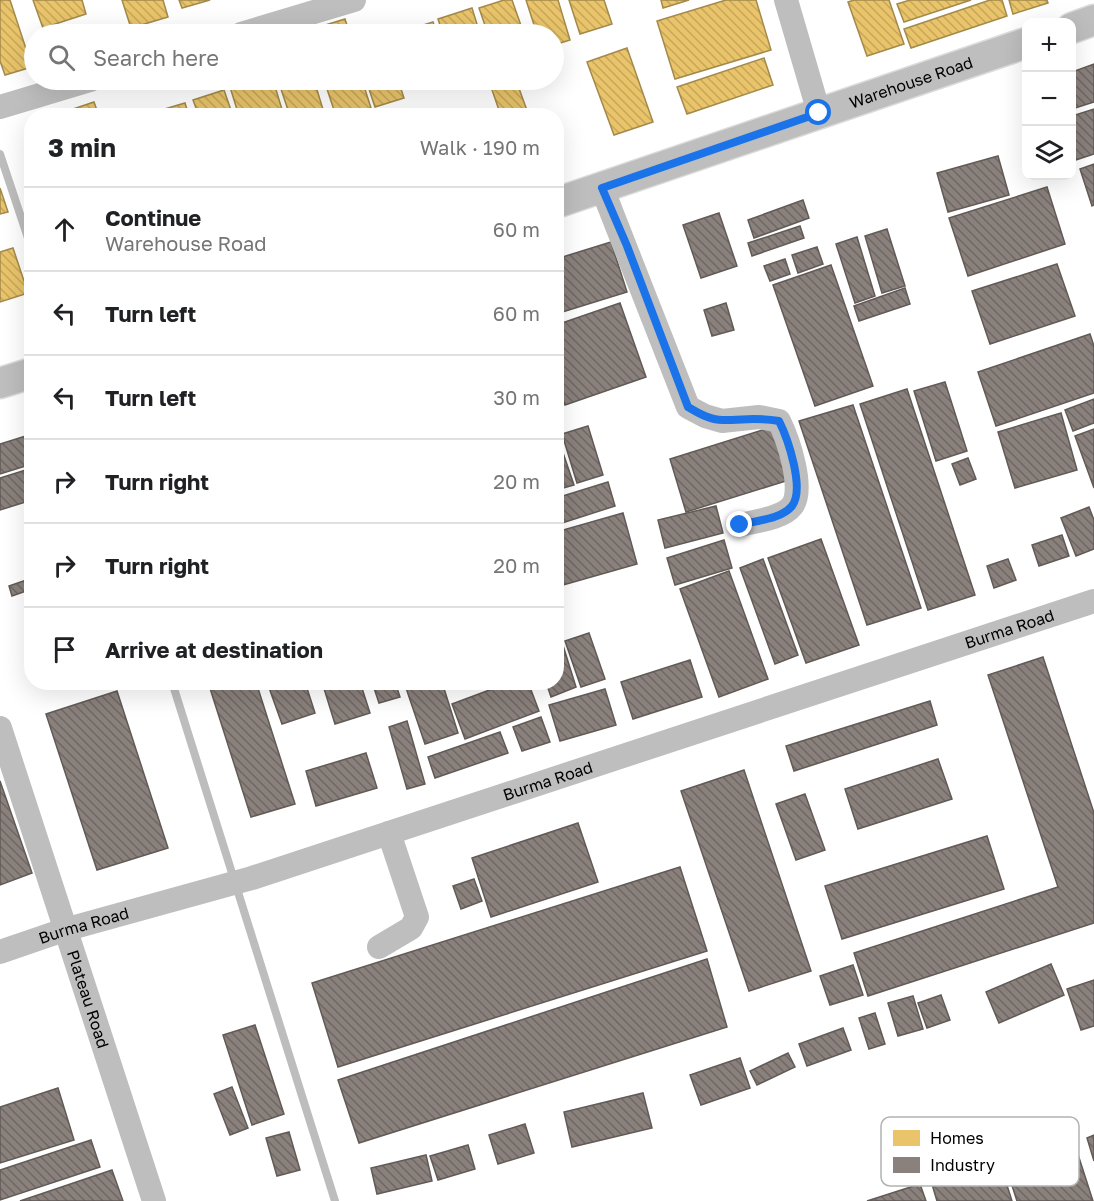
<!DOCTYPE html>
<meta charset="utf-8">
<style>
:root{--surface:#fff;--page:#f2f2f2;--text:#202124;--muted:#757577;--line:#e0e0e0}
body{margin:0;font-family:"Golos Text",sans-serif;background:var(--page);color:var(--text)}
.controls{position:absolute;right:18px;top:18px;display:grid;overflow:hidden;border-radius:12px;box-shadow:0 6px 24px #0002}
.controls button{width:54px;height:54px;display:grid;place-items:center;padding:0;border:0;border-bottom:2px solid var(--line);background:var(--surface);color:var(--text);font:30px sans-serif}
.stop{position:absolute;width:18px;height:18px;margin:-14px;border:4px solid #1a73e8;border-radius:50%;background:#fff}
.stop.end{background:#1a73e8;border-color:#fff;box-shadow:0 2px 6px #0008}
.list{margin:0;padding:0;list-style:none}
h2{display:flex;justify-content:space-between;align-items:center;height:78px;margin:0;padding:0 24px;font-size:26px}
h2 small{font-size:20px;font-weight:400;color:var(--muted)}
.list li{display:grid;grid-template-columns:39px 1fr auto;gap:18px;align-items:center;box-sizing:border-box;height:84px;padding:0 24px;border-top:2px solid var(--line)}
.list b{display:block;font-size:22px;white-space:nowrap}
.list p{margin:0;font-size:20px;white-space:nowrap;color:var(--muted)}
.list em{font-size:20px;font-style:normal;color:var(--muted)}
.icon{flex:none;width:33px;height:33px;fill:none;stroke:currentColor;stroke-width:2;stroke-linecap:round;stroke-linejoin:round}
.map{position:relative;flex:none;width:1094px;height:1201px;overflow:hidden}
.search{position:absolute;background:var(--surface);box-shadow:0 6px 24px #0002;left:24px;top:24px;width:540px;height:66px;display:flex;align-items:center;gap:15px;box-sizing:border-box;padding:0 21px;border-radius:33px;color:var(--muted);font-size:22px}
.panel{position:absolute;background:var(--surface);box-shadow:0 6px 24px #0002;left:24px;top:108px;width:540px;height:582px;border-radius:24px}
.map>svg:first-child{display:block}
.homes{fill:url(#homes-back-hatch);stroke:#a3894a;stroke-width:1.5}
.industry{fill:url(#industry-back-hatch);stroke:#615a57;stroke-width:1.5}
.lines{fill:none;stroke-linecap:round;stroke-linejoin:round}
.stream{stroke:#bdbdbd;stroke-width:8}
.major-casing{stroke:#dbdbdb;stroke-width:33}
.minor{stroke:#bebebe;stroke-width:24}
.major{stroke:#bebebe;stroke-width:30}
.route{stroke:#1a73e8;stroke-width:8}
.labels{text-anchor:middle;stroke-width:6;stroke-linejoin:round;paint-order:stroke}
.street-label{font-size:16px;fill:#000;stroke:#fff}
.key{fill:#fff;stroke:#b2b2b2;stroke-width:1.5}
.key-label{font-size:16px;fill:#000}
</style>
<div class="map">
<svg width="1094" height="1201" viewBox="0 0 1094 1201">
<defs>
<pattern id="homes-back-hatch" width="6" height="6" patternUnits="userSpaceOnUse" patternTransform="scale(1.5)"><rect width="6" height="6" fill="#e9c46a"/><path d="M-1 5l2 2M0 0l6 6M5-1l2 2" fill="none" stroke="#c6a75a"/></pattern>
<pattern id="industry-back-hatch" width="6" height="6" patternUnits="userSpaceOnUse" patternTransform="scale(1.5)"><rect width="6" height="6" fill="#8a817c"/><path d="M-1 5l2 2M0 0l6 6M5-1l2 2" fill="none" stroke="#6e6763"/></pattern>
</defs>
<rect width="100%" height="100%" fill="#fff"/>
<g class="homes">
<path d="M0,0H10L32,67L5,75L0,61Z"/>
<path d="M33,0H82L86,14L43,28Z"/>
<path d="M122,0H163L168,17L131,28Z"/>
<path d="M179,0H210L182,8Z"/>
<path d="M504,0H512L524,34H488L479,8Z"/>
<path d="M526,0H558L570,40L554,45V34H537Z"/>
<path d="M569,0H604L612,24L580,34Z"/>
<path d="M661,0H689L663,8Z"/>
<path d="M726,0H756L771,50L675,79L657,21Z"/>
<path d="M854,0H889L904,44L867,56L848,2Z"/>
<path d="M910,0H971L904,22L897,4Z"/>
<path d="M990,0H1002L1007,16L911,48L904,29Z"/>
<path d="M1009,0H1047L1048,3L1013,14Z"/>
<path d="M472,8L480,34H443L438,19Z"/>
<path d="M345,19L350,34H310L309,30Z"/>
<path d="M433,22L437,34H401V32Z"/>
<path d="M627,48L653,122L614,135L587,62Z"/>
<path d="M764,58L773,85L687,114L677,87Z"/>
<path d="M254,80H273L284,116H239L230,87Z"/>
<path d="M278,80H314L325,116H290Z"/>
<path d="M324,80H362L371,108L348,116H336Z"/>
<path d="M366,80H398L404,98L375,107Z"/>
<path d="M416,80H450L419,89Z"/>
<path d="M504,80H516L529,116H501L490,84Z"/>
<path d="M224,90L233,116H199L193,100Z"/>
<path d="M94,102L99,116H58V114Z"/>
<path d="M185,103L189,116H152L151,113Z"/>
<path d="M0,188L8,212L0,214Z"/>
<path d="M13,248L28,293L0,302V252Z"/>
</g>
<g class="industry">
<path d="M1094,64V102L1072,109V72Z"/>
<path d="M1094,109V154L1073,161L1072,116Z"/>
<path d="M998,156L1009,195L948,212L937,173Z"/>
<path d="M1094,164V205L1092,206L1080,169Z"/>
<path d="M1047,187L1065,244L968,276L949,218Z"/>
<path d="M803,200L809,218L754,238L748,220Z"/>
<path d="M719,213L737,266L701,278L683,225Z"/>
<path d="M800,226L804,238L752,256L748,243Z"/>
<path d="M887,229L905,286L882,293L865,236Z"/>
<path d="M857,237L875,296L855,303L836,244Z"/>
<path d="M611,242L627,292L556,314V259Z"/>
<path d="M817,247L823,264L798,273L792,255Z"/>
<path d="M785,259L790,274L770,281L764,266Z"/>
<path d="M1057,264L1075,316L990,344L972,291Z"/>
<path d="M831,265L873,386L815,406L773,285Z"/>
<path d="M905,288L910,304L859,321L854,306Z"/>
<path d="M620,303L646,377L565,405L556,380V325Z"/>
<path d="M726,303L734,330L712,336L704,310Z"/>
<path d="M1090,334L1094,346V393L996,426L978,372Z"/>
<path d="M945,382L967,451L936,461L914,391Z"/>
<path d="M907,389L975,595L928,610L860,404Z"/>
<path d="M1094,399V423L1073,431L1065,410Z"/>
<path d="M853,405L921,608L867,625L799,421Z"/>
<path d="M1061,413L1077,470L1015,488L998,432Z"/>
<path d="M588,426L603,475L577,483L562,434Z"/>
<path d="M772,427L789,480L686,512L670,459Z"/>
<path d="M1094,429V488L1075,436Z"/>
<path d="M32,434V464L0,474V444Z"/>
<path d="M560,444L574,485L556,490V445Z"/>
<path d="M968,458L976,479L960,485L952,464Z"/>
<path d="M29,469L32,500L0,510V478Z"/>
<path d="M608,482L615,506L556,525V498Z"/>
<path d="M716,506L723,533L665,548L658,520Z"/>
<path d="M1089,507L1094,520V549L1076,556L1061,518Z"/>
<path d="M623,513L637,564L556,587V532Z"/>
<path d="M1062,535L1069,556L1039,566L1032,545Z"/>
<path d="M821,539L859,645L806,663L768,558Z"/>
<path d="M724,540L732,568L675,585L667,558Z"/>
<path d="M763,559L798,655L775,664L740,568Z"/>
<path d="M1008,559L1016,580L994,588L987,566Z"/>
<path d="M729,571L768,679L719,697L680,589Z"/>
<path d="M32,578V589L12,596L9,586Z"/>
<path d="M556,623L576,687L551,697L546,682H556Z"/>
<path d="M589,633L605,679L581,687L565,641Z"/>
<path d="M1043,657L1094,813V923L868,996L854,953L1058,887L988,675Z"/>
<path d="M690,660L702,697L633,719L621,682Z"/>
<path d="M208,682H256L295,804L251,817Z"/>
<path d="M267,682H305L315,713L282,724Z"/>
<path d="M322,682H360L370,713L335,724Z"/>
<path d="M372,682H395L400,697L379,703Z"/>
<path d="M404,682H442L458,733L425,744Z"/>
<path d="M511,682H528L539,711L465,739L452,704Z"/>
<path d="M605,689L616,725L560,741L549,705Z"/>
<path d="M117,691L168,848L97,870L46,714Z"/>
<path d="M930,701L937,725L794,771L786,746Z"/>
<path d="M541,717L550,742L522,751L513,727Z"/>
<path d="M407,721L425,784L407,789L389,727Z"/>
<path d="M500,732L508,753L435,778L428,757Z"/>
<path d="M366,753L377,788L316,806L306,771Z"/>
<path d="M938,759L952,799L858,829L845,789Z"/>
<path d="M744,770L811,971L749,991L681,791Z"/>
<path d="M0,781L32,873L0,885Z"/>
<path d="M805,794L825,850L796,860L776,804Z"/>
<path d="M578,823L598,882L491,917L472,858Z"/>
<path d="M987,836L1004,889L842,939L825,886Z"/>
<path d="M680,867L707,951L338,1067L312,983Z"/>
<path d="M474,879L482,901L461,909L453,886Z"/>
<path d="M707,959L727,1027L359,1143L338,1080Z"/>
<path d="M1051,964L1064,995L999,1023L986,992Z"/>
<path d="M853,965L863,995L830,1005L820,976Z"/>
<path d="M1094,980V1026L1081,1030L1067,989Z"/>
<path d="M941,995L950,1020L927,1028L918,1003Z"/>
<path d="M913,996L923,1029L898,1036L888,1003Z"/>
<path d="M875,1013L885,1044L869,1049L859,1018Z"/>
<path d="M255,1025L284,1114L252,1125L223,1035Z"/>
<path d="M843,1028L851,1050L807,1066L799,1044Z"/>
<path d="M788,1053L795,1067L757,1085L750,1071Z"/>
<path d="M740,1058L750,1088L701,1105L690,1075Z"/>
<path d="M232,1087L248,1128L230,1135L214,1094Z"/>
<path d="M58,1088L74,1140L0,1163V1107Z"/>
<path d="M643,1093L652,1128L572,1147L564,1112Z"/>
<path d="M525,1124L534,1153L498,1164L489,1135Z"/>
<path d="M289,1132L300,1170L277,1176L266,1138Z"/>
<path d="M1094,1135V1161L1087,1138Z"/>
<path d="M1073,1139L1093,1201H1017L1004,1161Z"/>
<path d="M91,1140L100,1167L0,1200V1170Z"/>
<path d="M468,1145L475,1169L438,1180L430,1156Z"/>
<path d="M426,1155L432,1181L377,1194L371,1168Z"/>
<path d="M999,1160L1012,1201H937L931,1181Z"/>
<path d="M112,1170L123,1201H20Z"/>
<path d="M920,1184L926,1201H867Z"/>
</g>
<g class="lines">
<g class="stream">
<path d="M0,154L32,250"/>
<path d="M172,682L335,1201"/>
</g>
<defs>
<g id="major">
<path d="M1072,28L1094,20"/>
<path id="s3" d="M556,203L1026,43"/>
<path d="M0,383L32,373"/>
</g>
</defs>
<use href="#major" class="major-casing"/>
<g class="minor">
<path d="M786,0L819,113"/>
<path d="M241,34L354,0"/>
<path d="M0,107L90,80"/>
<path d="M602,188L688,407L705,416L722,421L759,417L779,421C788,439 805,489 792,506C782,519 754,521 740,525"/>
<path id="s1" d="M0,728L154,1201"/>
<path d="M379,947L411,928L417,917L389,833"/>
<path id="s2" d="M0,952L64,930L252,878L1094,601"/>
</g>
<use href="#major" class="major"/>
</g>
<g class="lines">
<path class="route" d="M740,525C754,521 782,519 792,506C805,489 788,439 779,421C755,417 746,420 723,420C710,420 698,413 688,407L627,246L602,188L819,113"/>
</g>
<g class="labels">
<g class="street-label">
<text dy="6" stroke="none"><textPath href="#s3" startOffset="375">Warehouse Road</textPath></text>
<text dy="6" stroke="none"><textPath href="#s2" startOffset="1060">Burma Road</textPath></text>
<text dy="6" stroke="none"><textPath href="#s2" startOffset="574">Burma Road</textPath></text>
<text dy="6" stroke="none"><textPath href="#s2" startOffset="88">Burma Road</textPath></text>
<text dy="6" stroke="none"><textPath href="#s1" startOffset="285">Plateau Road</textPath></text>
</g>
</g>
<rect x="881" y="1117" width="198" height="69" rx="9" class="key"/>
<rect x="893" y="1130" width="27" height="16" fill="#e9c46a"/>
<rect x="893" y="1157" width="27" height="16" fill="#8a817c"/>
<g class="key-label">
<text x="930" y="1144">Homes</text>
<text x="930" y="1171">Industry</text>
</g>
</svg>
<div class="controls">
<button>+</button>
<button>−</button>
<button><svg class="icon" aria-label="layers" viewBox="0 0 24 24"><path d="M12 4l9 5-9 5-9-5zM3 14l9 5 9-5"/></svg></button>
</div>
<div class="stop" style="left:819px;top:113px"></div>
<div class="stop end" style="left:740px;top:525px"></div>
<div class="search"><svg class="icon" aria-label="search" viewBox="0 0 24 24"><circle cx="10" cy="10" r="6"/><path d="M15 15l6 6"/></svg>Search here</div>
<section class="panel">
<h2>3 min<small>Walk · 190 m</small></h2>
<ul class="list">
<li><svg class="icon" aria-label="ahead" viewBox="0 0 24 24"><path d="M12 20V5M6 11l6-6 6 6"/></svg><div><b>Continue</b><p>Warehouse Road</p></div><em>60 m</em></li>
<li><svg class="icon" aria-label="left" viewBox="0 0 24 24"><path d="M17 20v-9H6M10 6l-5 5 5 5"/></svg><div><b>Turn left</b></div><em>60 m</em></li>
<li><svg class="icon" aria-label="left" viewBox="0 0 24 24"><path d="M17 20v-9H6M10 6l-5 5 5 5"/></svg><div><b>Turn left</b></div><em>30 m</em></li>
<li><svg class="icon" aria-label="right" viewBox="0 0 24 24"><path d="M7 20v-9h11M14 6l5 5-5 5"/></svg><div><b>Turn right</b></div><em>20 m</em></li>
<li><svg class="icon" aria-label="right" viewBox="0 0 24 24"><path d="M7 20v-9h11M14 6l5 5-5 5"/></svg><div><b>Turn right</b></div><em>20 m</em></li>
<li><svg class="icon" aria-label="arrive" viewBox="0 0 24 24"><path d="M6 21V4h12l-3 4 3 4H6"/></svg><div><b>Arrive at destination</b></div></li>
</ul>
</section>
</div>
